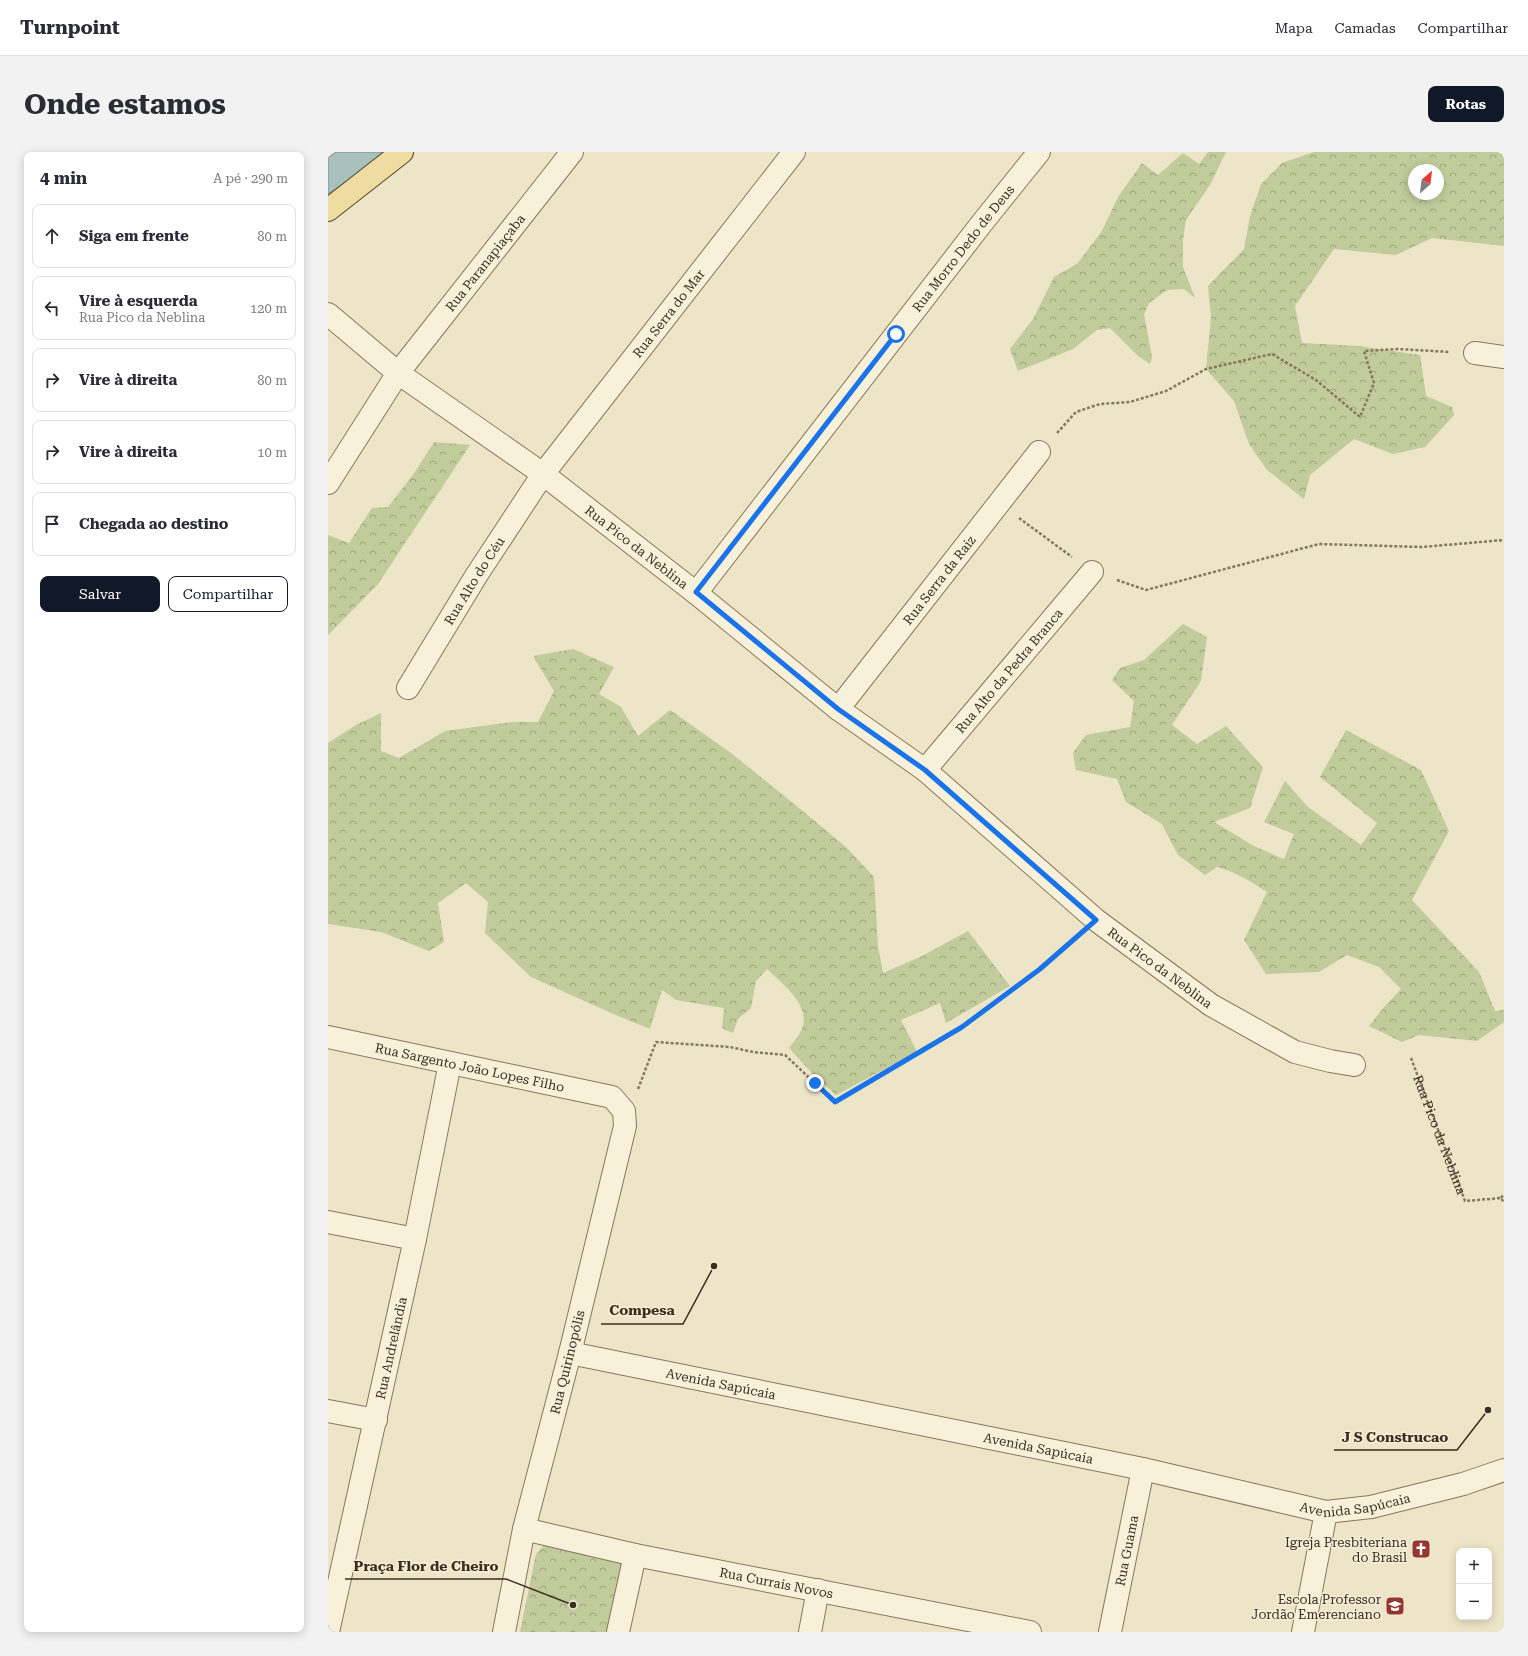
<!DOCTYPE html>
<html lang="pt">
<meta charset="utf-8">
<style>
:root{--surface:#fff;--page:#f2f2f3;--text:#2b2b33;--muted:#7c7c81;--line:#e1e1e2;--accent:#111827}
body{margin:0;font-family:"Roboto Serif",serif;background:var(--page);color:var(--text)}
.controls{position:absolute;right:12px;bottom:12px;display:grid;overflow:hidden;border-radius:8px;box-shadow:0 2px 10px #0003}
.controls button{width:36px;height:36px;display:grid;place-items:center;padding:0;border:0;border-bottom:1px solid var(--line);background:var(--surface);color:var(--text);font:20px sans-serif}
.compass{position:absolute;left:1080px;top:12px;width:36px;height:36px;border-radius:50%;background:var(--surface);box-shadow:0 2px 10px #0003;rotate:28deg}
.stop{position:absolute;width:12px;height:12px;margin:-9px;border:3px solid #1a73e8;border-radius:50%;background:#fff}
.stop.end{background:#1a73e8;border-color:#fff;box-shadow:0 1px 4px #0008}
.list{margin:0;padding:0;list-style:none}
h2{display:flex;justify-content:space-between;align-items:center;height:52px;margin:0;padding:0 16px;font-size:17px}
h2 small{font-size:13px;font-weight:400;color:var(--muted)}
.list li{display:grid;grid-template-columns:26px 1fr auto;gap:12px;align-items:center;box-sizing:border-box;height:64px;margin:0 8px 8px;padding:0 8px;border:1px solid var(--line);border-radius:8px}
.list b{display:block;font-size:15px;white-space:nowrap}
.list p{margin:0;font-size:13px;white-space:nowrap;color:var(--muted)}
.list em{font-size:13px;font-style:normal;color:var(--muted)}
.actions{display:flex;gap:8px;padding:12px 16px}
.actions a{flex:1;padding:9px 0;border:1px solid var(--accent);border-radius:8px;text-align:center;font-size:14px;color:var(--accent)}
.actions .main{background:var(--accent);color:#fff}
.icon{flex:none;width:22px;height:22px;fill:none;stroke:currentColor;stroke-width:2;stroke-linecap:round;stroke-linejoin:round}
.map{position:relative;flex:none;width:1176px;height:1480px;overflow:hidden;border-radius:8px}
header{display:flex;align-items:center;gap:24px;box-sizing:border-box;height:56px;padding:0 20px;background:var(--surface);border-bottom:1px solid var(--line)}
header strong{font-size:19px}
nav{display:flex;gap:22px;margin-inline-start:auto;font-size:14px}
.intro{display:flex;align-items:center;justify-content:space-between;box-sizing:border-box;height:96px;padding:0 24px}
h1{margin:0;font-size:28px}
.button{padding:10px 18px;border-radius:8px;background:var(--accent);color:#fff;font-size:14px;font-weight:700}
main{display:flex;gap:24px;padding:0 24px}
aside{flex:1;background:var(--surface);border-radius:8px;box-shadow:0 2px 10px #0003}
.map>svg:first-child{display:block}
.forest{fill:url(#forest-crowns);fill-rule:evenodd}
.water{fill:#a8c1bc;stroke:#6f8f8a}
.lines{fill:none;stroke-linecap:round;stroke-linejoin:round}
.minor-casing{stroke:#88775d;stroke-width:24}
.major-casing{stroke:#564531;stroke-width:24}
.path{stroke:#88775d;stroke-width:2.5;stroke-dasharray:3 2;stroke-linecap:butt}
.minor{stroke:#f8f1da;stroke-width:22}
.major{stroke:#eedca1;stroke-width:22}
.route{stroke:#1a73e8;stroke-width:5}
.labels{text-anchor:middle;stroke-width:3;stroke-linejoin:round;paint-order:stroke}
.street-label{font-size:13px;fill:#392e20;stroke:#f4eed7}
.poi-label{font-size:13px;fill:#392e20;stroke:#f4eed7;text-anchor:end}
.leader{fill:none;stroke:#392e20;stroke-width:1.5}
.callout-dot{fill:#392e20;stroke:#f4eed7;stroke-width:1.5}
.callout-label{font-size:14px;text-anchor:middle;font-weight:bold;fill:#392e20;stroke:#f4eed7;stroke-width:3;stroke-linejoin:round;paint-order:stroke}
</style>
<header>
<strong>Turnpoint</strong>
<nav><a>Mapa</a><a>Camadas</a><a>Compartilhar</a></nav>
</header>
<div class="intro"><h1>Onde estamos</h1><a class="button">Rotas</a></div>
<main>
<aside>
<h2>4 min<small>A pé · 290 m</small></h2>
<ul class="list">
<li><svg class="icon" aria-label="ahead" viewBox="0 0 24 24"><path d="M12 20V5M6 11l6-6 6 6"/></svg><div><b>Siga em frente</b></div><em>80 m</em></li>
<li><svg class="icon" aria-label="left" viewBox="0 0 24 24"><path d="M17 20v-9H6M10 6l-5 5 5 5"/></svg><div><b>Vire à esquerda</b><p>Rua Pico da Neblina</p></div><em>120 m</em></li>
<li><svg class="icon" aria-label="right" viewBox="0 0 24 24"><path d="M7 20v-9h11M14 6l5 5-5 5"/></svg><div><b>Vire à direita</b></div><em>80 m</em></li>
<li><svg class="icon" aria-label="right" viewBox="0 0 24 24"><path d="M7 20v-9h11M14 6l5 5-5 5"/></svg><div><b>Vire à direita</b></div><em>10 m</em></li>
<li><svg class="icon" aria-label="arrive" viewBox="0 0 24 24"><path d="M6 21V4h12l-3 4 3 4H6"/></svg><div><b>Chegada ao destino</b></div></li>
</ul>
<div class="actions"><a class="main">Salvar</a><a>Compartilhar</a></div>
</aside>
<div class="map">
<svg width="1176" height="1480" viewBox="0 0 1176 1480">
<defs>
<pattern id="forest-crowns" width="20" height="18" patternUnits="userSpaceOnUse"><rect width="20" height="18" fill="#c1cb9b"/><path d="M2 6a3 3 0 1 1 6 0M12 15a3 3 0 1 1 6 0" fill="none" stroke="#9ea57e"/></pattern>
</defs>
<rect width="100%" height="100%" fill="#ede5c7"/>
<g class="forest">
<path d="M880,0H898L882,33L858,68L855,88V115L867,146L856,137L839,138L821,151L816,162L824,205L822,212L810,204L782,176L769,178L745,197L690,219L682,197L705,167L726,125L749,112L774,79L790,45L814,11L830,23L855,1L871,12Z"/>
<path d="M986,0H1176V94L1104,86L1068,103L1006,97L967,154L974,191L1031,194L1092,203L1098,244L1124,255L1126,263L1097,295L1065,302L1026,287L982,323L976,347L939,318L921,292L906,249L878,217L883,165L880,134L916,97L922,64L933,32L954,11ZM1086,18H1110V42H1086Z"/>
<path d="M106,290L142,293L50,432L0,483V383L21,391L44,356L60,355L87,320Z"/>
<path d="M855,472L879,485L873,529L844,573L869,592L898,574L935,615L922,656L886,670L926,694L956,707L966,682L936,670L957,629L980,655L1033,693L1049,671L992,625L1018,578L1093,618L1121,679L1084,748L1151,820L1167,859L1176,858V870L1149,889L1091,883L1074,890L1041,874L1056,855L1073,837L1051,815L1019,803L991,820L938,822L916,788L939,740C922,729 908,720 889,715L877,723L850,703L834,672L798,650L789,627L748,618L745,601L758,583L802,575L806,549L784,528L792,516L816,508Z"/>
<path d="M245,497L286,515L271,542L293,555L310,584L342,558L403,601L460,647L518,695L546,725L550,794L555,821L592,805L640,779L682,834L618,871L612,851L573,868L589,900L508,943L485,922L461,896C465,891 469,886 472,881C487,855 454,832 439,817L428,829L423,856L410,867L405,881L394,876L396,856L348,848L334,838L322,877L290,864L203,825L157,781L160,750L138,731L110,751L116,790L101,799L53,780L0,772V591L28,573L53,561V599L71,606L117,579L184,570H210L226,539L205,504Z"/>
<path d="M217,1392L295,1409L287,1480H192L208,1402Z"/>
</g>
<path class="water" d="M8,0H56L38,16L0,42V6Z"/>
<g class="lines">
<defs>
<g id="minor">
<path id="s2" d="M0,162L70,221L215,322L368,441L510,557L597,618L768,768L883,853L967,900L1002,909L1026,913"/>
<path d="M1147,201L1176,205"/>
<path id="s3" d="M0,331L70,221L244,0"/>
<path id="s4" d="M368,441L654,71L711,0"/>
<path id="s5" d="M80,536L148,424L215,322L466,0"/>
<path id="s6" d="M510,557L711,300"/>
<path id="s7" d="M597,618L764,420"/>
<path id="s8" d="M0,885L284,945L296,959L297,974L242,1201L196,1377L176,1480"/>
<path d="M0,1070L87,1087"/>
<path id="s9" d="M242,1201L815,1317L998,1360L1043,1355L1135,1332L1176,1318"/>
<path d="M0,1259L48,1268"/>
<path id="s10" d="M196,1377L307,1403L702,1480"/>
<path id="s11" d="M0,1480L87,1087L122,911"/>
<path d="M290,1480L307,1403"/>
<path d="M482,1480L490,1438"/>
<path id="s12" d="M782,1480L815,1317"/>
<path d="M975,1480L998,1360"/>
</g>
<path id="major" d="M0,58L74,0"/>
</defs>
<use href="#minor" class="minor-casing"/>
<use href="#major" class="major-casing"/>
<g class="path">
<path d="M729,281L748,260L772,252L802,250L838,239L878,217L944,202L988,228L1032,265L1046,231L1036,199L1070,197L1122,200"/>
<path d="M691,366L744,405"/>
<path d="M789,428L818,438L991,392L1094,395L1176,388"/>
<path id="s1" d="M1083,906L1137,1049L1173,1046L1176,1051"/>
<path d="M310,937L328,890L402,895L425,900L457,903L507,950L634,875L712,817L749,784"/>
<path d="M1173,1046L1176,1042"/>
</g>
<use href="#minor" class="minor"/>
<use href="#major" class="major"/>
</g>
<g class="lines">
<path class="route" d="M487,931L507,950L634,875L712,817L768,768L597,618L510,557L368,440L568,182"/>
</g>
<defs>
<symbol id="church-square" viewBox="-11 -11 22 22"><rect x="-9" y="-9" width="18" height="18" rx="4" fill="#95372f" stroke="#f4eed7"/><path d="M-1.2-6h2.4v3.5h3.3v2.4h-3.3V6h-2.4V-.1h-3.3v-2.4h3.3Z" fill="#fff"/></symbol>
<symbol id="school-square" viewBox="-11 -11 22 22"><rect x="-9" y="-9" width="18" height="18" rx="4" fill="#95372f" stroke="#f4eed7"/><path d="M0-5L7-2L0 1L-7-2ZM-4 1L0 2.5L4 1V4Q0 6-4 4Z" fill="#fff"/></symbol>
</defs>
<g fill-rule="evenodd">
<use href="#church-square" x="1082" y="1386" width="22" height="22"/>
<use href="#school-square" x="1056" y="1443" width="22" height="22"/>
</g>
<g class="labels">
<g class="street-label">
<text dy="5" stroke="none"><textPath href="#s4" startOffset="436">Rua Morro Dedo de Deus</textPath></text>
<text dy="5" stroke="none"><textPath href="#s3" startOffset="271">Rua Paranapiaçaba</textPath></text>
<text dy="5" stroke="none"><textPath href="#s5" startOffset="457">Rua Serra do Mar</textPath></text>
<text dy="5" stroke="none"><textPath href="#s2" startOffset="387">Rua Pico da Neblina</textPath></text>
<text dy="5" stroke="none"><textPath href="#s5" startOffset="126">Rua Alto do Céu</textPath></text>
<text dy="5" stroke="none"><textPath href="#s6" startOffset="164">Rua Serra da Raiz</textPath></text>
<text dy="5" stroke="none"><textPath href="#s7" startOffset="130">Rua Alto da Pedra Branca</textPath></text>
<text dy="5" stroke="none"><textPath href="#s2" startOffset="1059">Rua Pico da Neblina</textPath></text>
<text dy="5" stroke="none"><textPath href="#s8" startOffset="145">Rua Sargento João Lopes Filho</textPath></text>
<text dy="5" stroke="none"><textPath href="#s1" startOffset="82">Rua Pico da Neblina</textPath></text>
<text dy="5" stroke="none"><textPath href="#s11" startOffset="291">Rua Andrelândia</textPath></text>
<text transform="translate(239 1210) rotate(-76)" y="5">Rua Quirinopólis</text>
<text dy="5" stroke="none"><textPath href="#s9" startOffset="154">Avenida Sapúcaia</textPath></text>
<text dy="5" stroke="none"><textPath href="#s9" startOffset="478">Avenida Sapúcaia</textPath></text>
<text dy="5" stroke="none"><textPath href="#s9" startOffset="802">Avenida Sapúcaia</textPath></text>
<text dy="5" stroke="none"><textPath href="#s12" startOffset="83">Rua Guama</textPath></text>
<text dy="5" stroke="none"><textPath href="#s10" startOffset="258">Rua Currais Novos</textPath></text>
</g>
<g class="poi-label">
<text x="1079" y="1395">Igreja Presbiteriana<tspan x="1079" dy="15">do Brasil</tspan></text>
<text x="1053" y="1452">Escola Professor<tspan x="1053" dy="15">Jordão Emerenciano</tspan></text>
</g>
</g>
<path class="leader" d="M386 1114L355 1172H273M1160 1258L1129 1298H1006M245 1453L178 1427H17"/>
<g class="callout-dot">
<circle cx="386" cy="1114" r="4"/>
<circle cx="1160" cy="1258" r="4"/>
<circle cx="245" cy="1453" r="4"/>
</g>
<g class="callout-label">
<text x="314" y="1163">Compesa</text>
<text x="1067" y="1290">J S Construcao</text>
<text x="98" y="1419">Praça Flor de Cheiro</text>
</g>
</svg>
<div class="controls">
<button>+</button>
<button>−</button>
</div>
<svg class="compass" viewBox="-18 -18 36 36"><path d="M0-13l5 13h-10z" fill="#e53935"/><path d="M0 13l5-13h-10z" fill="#7c7c81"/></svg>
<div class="stop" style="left:568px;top:182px"></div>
<div class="stop end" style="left:487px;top:931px"></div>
</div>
</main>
